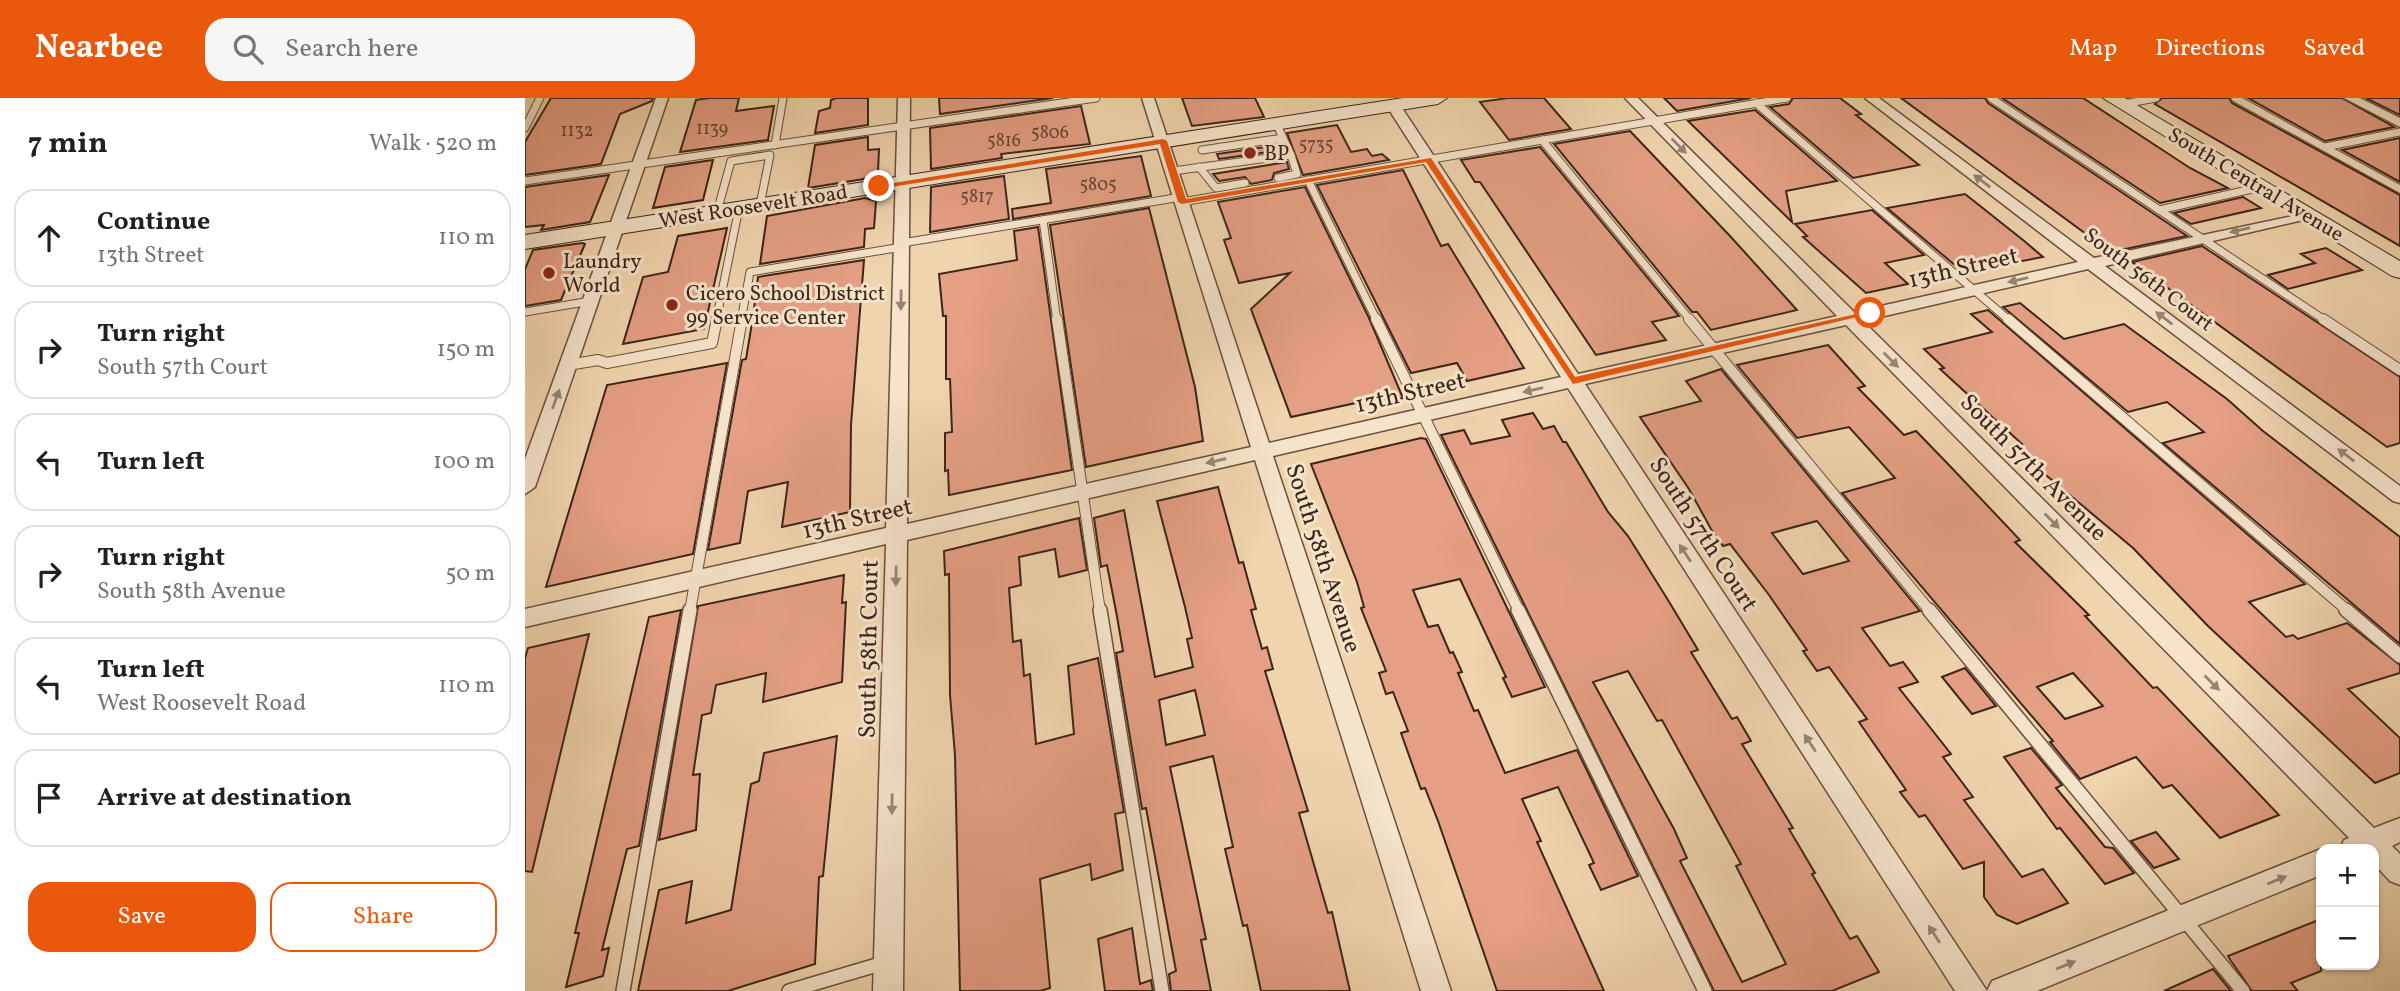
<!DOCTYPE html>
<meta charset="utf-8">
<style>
:root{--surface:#fff;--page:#f6f6f6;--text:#202124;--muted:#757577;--line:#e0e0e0;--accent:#ea580c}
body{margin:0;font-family:Vollkorn,serif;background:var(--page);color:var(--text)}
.controls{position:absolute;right:21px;bottom:21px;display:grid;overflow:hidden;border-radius:14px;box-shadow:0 2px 5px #0004}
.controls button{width:63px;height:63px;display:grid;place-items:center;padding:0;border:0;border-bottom:2px solid var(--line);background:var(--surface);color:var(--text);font:35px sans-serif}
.stop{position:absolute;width:21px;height:21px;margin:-16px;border:5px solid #ea580c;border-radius:50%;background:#fff}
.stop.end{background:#ea580c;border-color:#fff;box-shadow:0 2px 7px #0008}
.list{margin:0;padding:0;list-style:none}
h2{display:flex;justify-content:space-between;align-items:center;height:91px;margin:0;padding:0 28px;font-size:30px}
h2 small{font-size:23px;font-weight:400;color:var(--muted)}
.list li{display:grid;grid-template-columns:46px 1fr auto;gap:21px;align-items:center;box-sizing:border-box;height:98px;margin:0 14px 14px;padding:0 14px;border:2px solid var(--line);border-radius:21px}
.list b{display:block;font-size:26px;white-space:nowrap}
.list p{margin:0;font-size:23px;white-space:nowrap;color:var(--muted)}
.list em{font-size:23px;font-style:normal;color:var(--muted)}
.actions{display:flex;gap:14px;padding:21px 28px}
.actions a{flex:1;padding:16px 0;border:2px solid var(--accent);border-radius:21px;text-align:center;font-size:24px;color:var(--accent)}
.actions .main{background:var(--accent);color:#fff}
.icon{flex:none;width:38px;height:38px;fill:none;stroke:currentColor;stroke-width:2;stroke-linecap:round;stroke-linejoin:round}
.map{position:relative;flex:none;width:1875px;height:893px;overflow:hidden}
header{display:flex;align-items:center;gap:42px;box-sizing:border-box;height:98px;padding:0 35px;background:var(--accent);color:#fff}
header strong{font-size:33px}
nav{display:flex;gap:38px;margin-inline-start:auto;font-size:24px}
.search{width:490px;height:63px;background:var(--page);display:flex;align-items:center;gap:18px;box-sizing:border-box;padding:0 24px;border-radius:21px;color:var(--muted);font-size:26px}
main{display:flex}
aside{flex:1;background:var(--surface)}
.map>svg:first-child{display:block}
.building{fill:#e59f84;stroke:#3c2519;stroke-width:2;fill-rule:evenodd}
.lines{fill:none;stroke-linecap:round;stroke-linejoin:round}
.service-far2-casing{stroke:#69513e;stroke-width:9}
.service-far1-casing{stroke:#69513e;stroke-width:12}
.service-casing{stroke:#69513e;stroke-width:16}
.minor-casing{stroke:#69513e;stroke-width:3}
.secondary-casing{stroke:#3c2519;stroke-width:2}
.service-far2{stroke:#f5e3ca;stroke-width:7}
.service-far1{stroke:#f5e3ca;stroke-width:10}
.service{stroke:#f5e3ca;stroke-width:13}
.minor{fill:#f5e3ca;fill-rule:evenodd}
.secondary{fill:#f5e3ca;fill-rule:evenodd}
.oneway{fill:#988472}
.route{fill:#ea580c}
.poi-dot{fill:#8f2418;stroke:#f5e3ca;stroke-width:2.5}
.labels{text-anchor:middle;stroke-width:6;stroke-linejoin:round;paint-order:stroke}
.far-number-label{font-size:18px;fill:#664434}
.far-poi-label{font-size:21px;fill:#3c2519;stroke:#f5e3ca;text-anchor:start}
.far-street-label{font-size:21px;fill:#3c2519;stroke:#f5e3ca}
.street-label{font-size:24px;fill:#3c2519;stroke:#f5e3ca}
</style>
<header>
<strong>Nearbee</strong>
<div class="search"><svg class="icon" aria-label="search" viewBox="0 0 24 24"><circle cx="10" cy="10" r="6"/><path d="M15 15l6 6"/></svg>Search here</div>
<nav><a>Map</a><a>Directions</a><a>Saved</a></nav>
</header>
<main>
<aside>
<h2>7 min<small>Walk · 520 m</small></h2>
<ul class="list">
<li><svg class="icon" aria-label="ahead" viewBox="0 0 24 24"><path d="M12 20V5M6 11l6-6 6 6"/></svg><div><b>Continue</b><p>13th Street</p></div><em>110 m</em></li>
<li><svg class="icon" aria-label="right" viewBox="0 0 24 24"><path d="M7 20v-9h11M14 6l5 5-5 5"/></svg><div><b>Turn right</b><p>South 57th Court</p></div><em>150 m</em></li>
<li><svg class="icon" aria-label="left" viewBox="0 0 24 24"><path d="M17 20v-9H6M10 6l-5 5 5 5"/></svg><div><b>Turn left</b></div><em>100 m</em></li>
<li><svg class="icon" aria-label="right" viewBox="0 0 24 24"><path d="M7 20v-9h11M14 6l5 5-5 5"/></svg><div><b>Turn right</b><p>South 58th Avenue</p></div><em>50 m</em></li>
<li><svg class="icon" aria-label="left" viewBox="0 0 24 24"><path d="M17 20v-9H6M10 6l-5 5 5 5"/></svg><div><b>Turn left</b><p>West Roosevelt Road</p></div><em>110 m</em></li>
<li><svg class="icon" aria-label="arrive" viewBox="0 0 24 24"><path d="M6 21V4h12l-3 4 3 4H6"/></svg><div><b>Arrive at destination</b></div></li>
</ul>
<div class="actions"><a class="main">Save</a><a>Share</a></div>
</aside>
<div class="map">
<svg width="1875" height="893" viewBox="0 0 1875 893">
<rect width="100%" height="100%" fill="#f0d4ad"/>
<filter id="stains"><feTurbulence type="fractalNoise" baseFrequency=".00286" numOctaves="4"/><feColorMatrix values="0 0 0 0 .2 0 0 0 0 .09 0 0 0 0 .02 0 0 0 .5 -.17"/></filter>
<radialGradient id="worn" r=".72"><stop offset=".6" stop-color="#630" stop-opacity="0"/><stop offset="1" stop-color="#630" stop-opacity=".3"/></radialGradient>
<g class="building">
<path d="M26,0H128L127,3L95,16L76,66L0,77V44Z"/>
<path d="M184,0H214L211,13L249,8L243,42L155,54L171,2Z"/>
<path d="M311,0H343V27L290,35L294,13L305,10L306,2Z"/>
<path d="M414,0H528L415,16Z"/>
<path d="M657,0H730L739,19L667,28Z"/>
<path d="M983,0H1019L1046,31L984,42L955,4Z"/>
<path d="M1139,0H1226L1152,13Z"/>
<path d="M1268,0H1315L1336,16L1331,17L1394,67L1328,80L1245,9L1264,6Z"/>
<path d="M1376,0H1460L1463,5L1662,138L1591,153L1581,146L1576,147Z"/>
<path d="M1477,0H1558L1665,70L1703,90L1635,105Z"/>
<path d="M1637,0H1704L1707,5L1875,97V148L1630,6Z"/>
<path d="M1723,0H1817L1869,29L1800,43Z"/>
<path d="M1841,0H1875V17Z"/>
<path d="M556,8L565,46L476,56L477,60L406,71L405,30Z"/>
<path d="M1230,12L1312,83L1261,93L1267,124L1163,23Z"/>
<path d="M812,27L826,54L842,51L847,58L857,56L864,62L778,77L762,35Z"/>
<path d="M1105,33L1205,138L1272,212L1186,232L1172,214H1167L1029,46Z"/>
<path d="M343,39V52L354,51L353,73L339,81L283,90L290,47Z"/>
<path d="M1875,40V84L1817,52Z"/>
<path d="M754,47L757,52L694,61L692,56Z"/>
<path d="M1015,49L1154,218L1127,224L1141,242L1071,257L955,84H950L936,62Z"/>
<path d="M616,58L626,98L488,121L487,111L526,105L521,71Z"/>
<path d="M188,62L178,102L128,110L140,69Z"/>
<path d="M762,64L764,71L749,75L747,82L726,86L720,79L694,83L688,76Z"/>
<path d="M878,72L916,148L923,146L999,270L942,283L932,265L886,275L792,87Z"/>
<path d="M84,77L65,124L16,132L19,127L0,129V89Z"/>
<path d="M479,78L484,121L405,134L406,89Z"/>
<path d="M780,89L844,220L878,300L856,305L854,300L766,319L726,211L765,175L714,185L699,142L706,140L693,104Z"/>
<path d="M1440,96L1498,142L1518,159L1438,174L1362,110Z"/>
<path d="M1718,99L1736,110L1666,126L1649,115Z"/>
<path d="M340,100L351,103L349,130L340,131L339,149L235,166L242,118Z"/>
<path d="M624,110L670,289L678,343L561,369L525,127Z"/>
<path d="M1347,112L1399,157L1360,165L1383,186L1341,195L1278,139L1282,138L1270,126Z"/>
<path d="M513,129L547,372L424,397L423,372L420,373V335L427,334L425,281H421V218H418L414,176L492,162L489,133Z"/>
<path d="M202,130L179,231L98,246L118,179L143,174L153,138Z"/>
<path d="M57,145L60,146L36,202L0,208V171L8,152Z"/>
<path d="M1677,148L1875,279V345L1862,349L1607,164Z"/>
<path d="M1801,150L1837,172L1763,191L1743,177L1790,165L1776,156Z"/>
<path d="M339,162L326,327L325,414L257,429L263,384L223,393L215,445L183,452L217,262L221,261L228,219L233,179Z"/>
<path d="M1495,205L1539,241L1599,226L1702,301L1738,333L1875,439V546L1638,345L1679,334L1642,304L1603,314L1478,209Z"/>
<path d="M1463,212L1780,486L1724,504L1761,539L1768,537L1773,541L1822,525L1875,567V575L1823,591L1875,640V675L1850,685L1683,528L1608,450L1522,378L1491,347L1497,346L1415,271L1419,270L1399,251L1467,234L1446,216Z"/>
<path d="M1303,247L1340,288L1333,290L1379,337L1391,333L1423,366L1495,442L1490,444L1564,517L1560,518L1628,590L1632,589L1754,717L1695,740L1647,687L1638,690L1611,659L1555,681L1525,644L1528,643L1317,395L1370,380L1324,329L1272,340L1212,267ZM1548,575L1578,608L1540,621L1512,589Z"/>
<path d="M202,265L168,456L21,489L82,287Z"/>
<path d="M1196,271L1395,513L1337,530L1365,568L1378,564L1393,584L1374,590L1426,656L1418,659L1448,699L1439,702L1497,779L1518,771L1543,805L1492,826L1472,817L1459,799V764L1438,771L1400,717L1394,719L1375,694L1381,692L1334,624L1342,621L1304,569L1292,573L1278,553L1282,552L1244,497L1205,446L1198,448L1186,431L1164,391L1115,319L1176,303L1161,283ZM1292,423L1324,463L1278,476L1247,435Z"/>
<path d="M1008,315L1018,331L1029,328L1038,344H1041L1083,414L1103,438L1143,502L1173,552L1166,554L1207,621L1212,619L1226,643L1217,646L1268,730L1264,731L1290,775L1287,776L1325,841L1332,838L1354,874L1307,893H1189L916,337L939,332L946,346L985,338L977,322ZM1103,573L1132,623L1137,622L1216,766L1211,768L1261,866L1217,884L1155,763L1162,760L1149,731L1068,584Z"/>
<path d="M896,340L901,341L1020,589L987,599L978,580L981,579L935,481L888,492L903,529L913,527L925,555L928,554L937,574L933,575L949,613L953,612L980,675L1052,652L1113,778L1076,792L1064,767L1069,765L1033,689L997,701L1016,743L1012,744L1079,893H972L913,723L900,690L896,691L876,635L883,633L868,594L861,596L854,575L861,573L836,510L839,509L832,484L786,366Z"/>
<path d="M693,389L714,465L718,464L731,511L726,512L737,551L742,549L748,571L740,573L783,713L774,715L803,815L807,814L825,893H736L722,827L718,828L700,751L708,749L688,658L645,669L681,841L676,842L686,893H646L644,876L651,873L621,710L617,711L591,555L598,553L591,513L582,467L576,469L569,420L599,412L630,579L668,569L662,541L667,540L660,509L632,403ZM670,592L680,637L641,647L634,602Z"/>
<path d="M554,420L562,472L534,479L530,451L494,459L496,487L484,490L488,544L496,542L499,578L505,576L511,646L549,636L543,568L573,560L599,714L590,716L598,772L567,782L565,766L515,781L525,890L515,893H435L430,657L425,597L424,476L420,477L419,453Z"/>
<path d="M319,477L317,505L321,504L317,584L238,604L241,575L191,587L186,615L177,617L168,677L175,676L171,732L134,742L173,508Z"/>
<path d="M156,512L114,748L102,751L77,852L84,850L78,878L41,889L54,835H50L124,519Z"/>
<path d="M64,536L7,774L0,773V560L3,550Z"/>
<path d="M1440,570L1471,608L1447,616L1417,579Z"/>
<path d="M312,638L298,778L294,779L290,866L203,893H113L134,792L167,783L161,825L206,812L226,686L234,683L239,655Z"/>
<path d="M1506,650L1537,687L1531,690L1580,749L1588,750L1609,775L1580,786L1535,730L1532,731L1479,659Z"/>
<path d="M1631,734L1654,761L1629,770L1606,743Z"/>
<path d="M1796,821V873L1766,885L1773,893H1727L1706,863L1703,858Z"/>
<path d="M607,830L615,886L626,882L628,893H580L573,841Z"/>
<path d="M1688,871L1706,893H1639Z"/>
</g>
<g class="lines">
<defs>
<g id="service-far2">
<path d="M1466,0L1801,223"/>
<path d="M1710,0L1875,91"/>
<path d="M1231,5L1485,223"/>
<path d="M1598,6L1631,0"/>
<path d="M0,30L15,0"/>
<path d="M1017,42L1166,223"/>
<path d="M250,47L258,0"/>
<path d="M1800,49L1875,34"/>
<path d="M677,52L758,40"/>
<path d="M674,69L691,90L720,85"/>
<path d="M648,73L766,57L751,25"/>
<path d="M753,80L772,76L766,57"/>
<path d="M783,82L852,223"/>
<path d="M0,83L571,0"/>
<path d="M657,104L1262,0"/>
<path d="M1634,112L1736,89"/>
<path d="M192,114L206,63L245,57L235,107"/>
<path d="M518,122L532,223"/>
<path d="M377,145L656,99"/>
<path d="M0,214L66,203"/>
<path d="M191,223L214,110"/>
<path d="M216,223L225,174L377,149"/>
</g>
<g id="service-far1">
<path d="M532,221L575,513"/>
<path d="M851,221L994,513"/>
<path d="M1164,221L1405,513"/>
<path d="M1483,221L1823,513"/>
<path d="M1798,221L1875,272"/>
<path d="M43,267L73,262L82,265L187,245L192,221"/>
<path d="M165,513L217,221"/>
</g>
<g id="service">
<path d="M575,512L637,893"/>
<path d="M993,512L1180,893"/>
<path d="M1404,512L1718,893"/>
<path d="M1821,512L1875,558"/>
<path d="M98,893L165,512"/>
<path d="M264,893L362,864"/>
</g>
<g id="minor">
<path d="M131,0H143L10,389L0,396V361Z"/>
<path d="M373,0H385L382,426L726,349L617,0H629L744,345L1036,279L861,7L868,3L875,7L1053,276L1312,218L1100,0H1113L1329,214L1553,164L1340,0H1354L1569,160L1787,114V120L1580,168L1875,388V405L1868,403L1563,171L1338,223L1849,730L1875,720V744L1867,748L1875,756V787L1865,783L1849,766V751H1815L1819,742L1824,740L1321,227L1060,286L1462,893H1430L1043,290L748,358L926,893H896L730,362L382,442L378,893H348L361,446L0,529V511L361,430Z"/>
<path d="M1819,0H1835L1875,20V29Z"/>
<path d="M1796,751V777L1512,893H1462L1467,883Z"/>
</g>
<g id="secondary">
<path d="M878,0H922L913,6L0,151V137Z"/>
<path d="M1578,0H1600L1875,163V180L1867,178Z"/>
</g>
</defs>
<use href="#service-far2" class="service-far2-casing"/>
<use href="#service-far1" class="service-far1-casing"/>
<use href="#service" class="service-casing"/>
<use href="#minor" class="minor-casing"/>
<use href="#secondary" class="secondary-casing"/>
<use href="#service-far2" class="service-far2"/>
<use href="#service-far1" class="service-far1"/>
<use href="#service" class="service"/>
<use href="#minor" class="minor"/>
<use href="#secondary" class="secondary"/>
</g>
<defs><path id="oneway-solid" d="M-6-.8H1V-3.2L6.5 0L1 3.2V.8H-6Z" transform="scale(1.75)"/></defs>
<g class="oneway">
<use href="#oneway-solid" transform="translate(1154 48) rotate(45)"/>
<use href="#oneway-solid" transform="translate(1457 83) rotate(-143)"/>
<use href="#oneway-solid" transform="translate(1715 132) rotate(167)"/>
<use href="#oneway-solid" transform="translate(1493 182) rotate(167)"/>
<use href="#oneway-solid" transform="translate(376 202) rotate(91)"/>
<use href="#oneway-solid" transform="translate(1639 220) rotate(-143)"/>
<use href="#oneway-solid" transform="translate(1366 262) rotate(45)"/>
<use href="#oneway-solid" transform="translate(1008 292) rotate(167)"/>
<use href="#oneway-solid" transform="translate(31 301) rotate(-70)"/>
<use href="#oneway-solid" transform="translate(1821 357) rotate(-143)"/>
<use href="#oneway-solid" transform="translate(691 363) rotate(167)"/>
<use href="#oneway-solid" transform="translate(1527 423) rotate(45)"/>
<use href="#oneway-solid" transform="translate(1160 455) rotate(-123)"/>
<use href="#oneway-solid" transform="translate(371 478) rotate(91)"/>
<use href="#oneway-solid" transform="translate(1687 585) rotate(45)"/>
<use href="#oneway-solid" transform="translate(1285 645) rotate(-123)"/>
<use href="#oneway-solid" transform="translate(367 706) rotate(91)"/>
<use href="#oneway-solid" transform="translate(1752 782) rotate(-22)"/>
<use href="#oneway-solid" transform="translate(1409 836) rotate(-123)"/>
<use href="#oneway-solid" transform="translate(1541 867) rotate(-22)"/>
</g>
<path class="route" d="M638,41L642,43L661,101L906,60L1050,279L1345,213L1349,215L1048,286L901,64L657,106L653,104L635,46L354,91L350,88Z"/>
<g class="poi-dot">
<circle cx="725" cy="55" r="7"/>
<circle cx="24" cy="175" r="7"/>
<circle cx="147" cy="207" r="7"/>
</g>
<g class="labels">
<g class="far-number-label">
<text x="187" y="36">1139</text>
<text x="52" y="38">1132</text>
<text x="525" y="40">5806</text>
<text x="479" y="48">5816</text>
<text x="791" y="52">5735</text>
<text x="573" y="92">5805</text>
<text x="452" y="104">5817</text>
</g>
<g class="far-poi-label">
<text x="739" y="62">BP</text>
<text x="38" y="170">Laundry<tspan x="38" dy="24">World</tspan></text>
<text x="161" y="202">Cicero School District<tspan x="161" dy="24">99 Service Center</tspan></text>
</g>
<g class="far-street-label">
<text transform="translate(1731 86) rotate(31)" y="7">South Central Avenue</text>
<text transform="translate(228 108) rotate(-9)" y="7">West Roosevelt Road</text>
<text transform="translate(1624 181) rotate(37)" y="7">South 56th Court</text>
</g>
<g class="street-label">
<text transform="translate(1438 169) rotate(-13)" y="8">13th Street</text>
<text transform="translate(885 294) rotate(-13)" y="8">13th Street</text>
<text transform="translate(1509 369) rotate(45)" y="8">South 57th Avenue</text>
<text transform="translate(332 420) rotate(-13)" y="8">13th Street</text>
<text transform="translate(1179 436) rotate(57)" y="8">South 57th Court</text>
<text transform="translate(799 460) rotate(72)" y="8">South 58th Avenue</text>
<text transform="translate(343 551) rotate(-89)" y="8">South 58th Court</text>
</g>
</g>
<rect width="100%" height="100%" filter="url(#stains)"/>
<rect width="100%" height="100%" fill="url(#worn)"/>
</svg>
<div class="controls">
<button>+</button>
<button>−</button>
</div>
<div class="stop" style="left:1345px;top:215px"></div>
<div class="stop end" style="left:354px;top:88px"></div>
</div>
</main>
